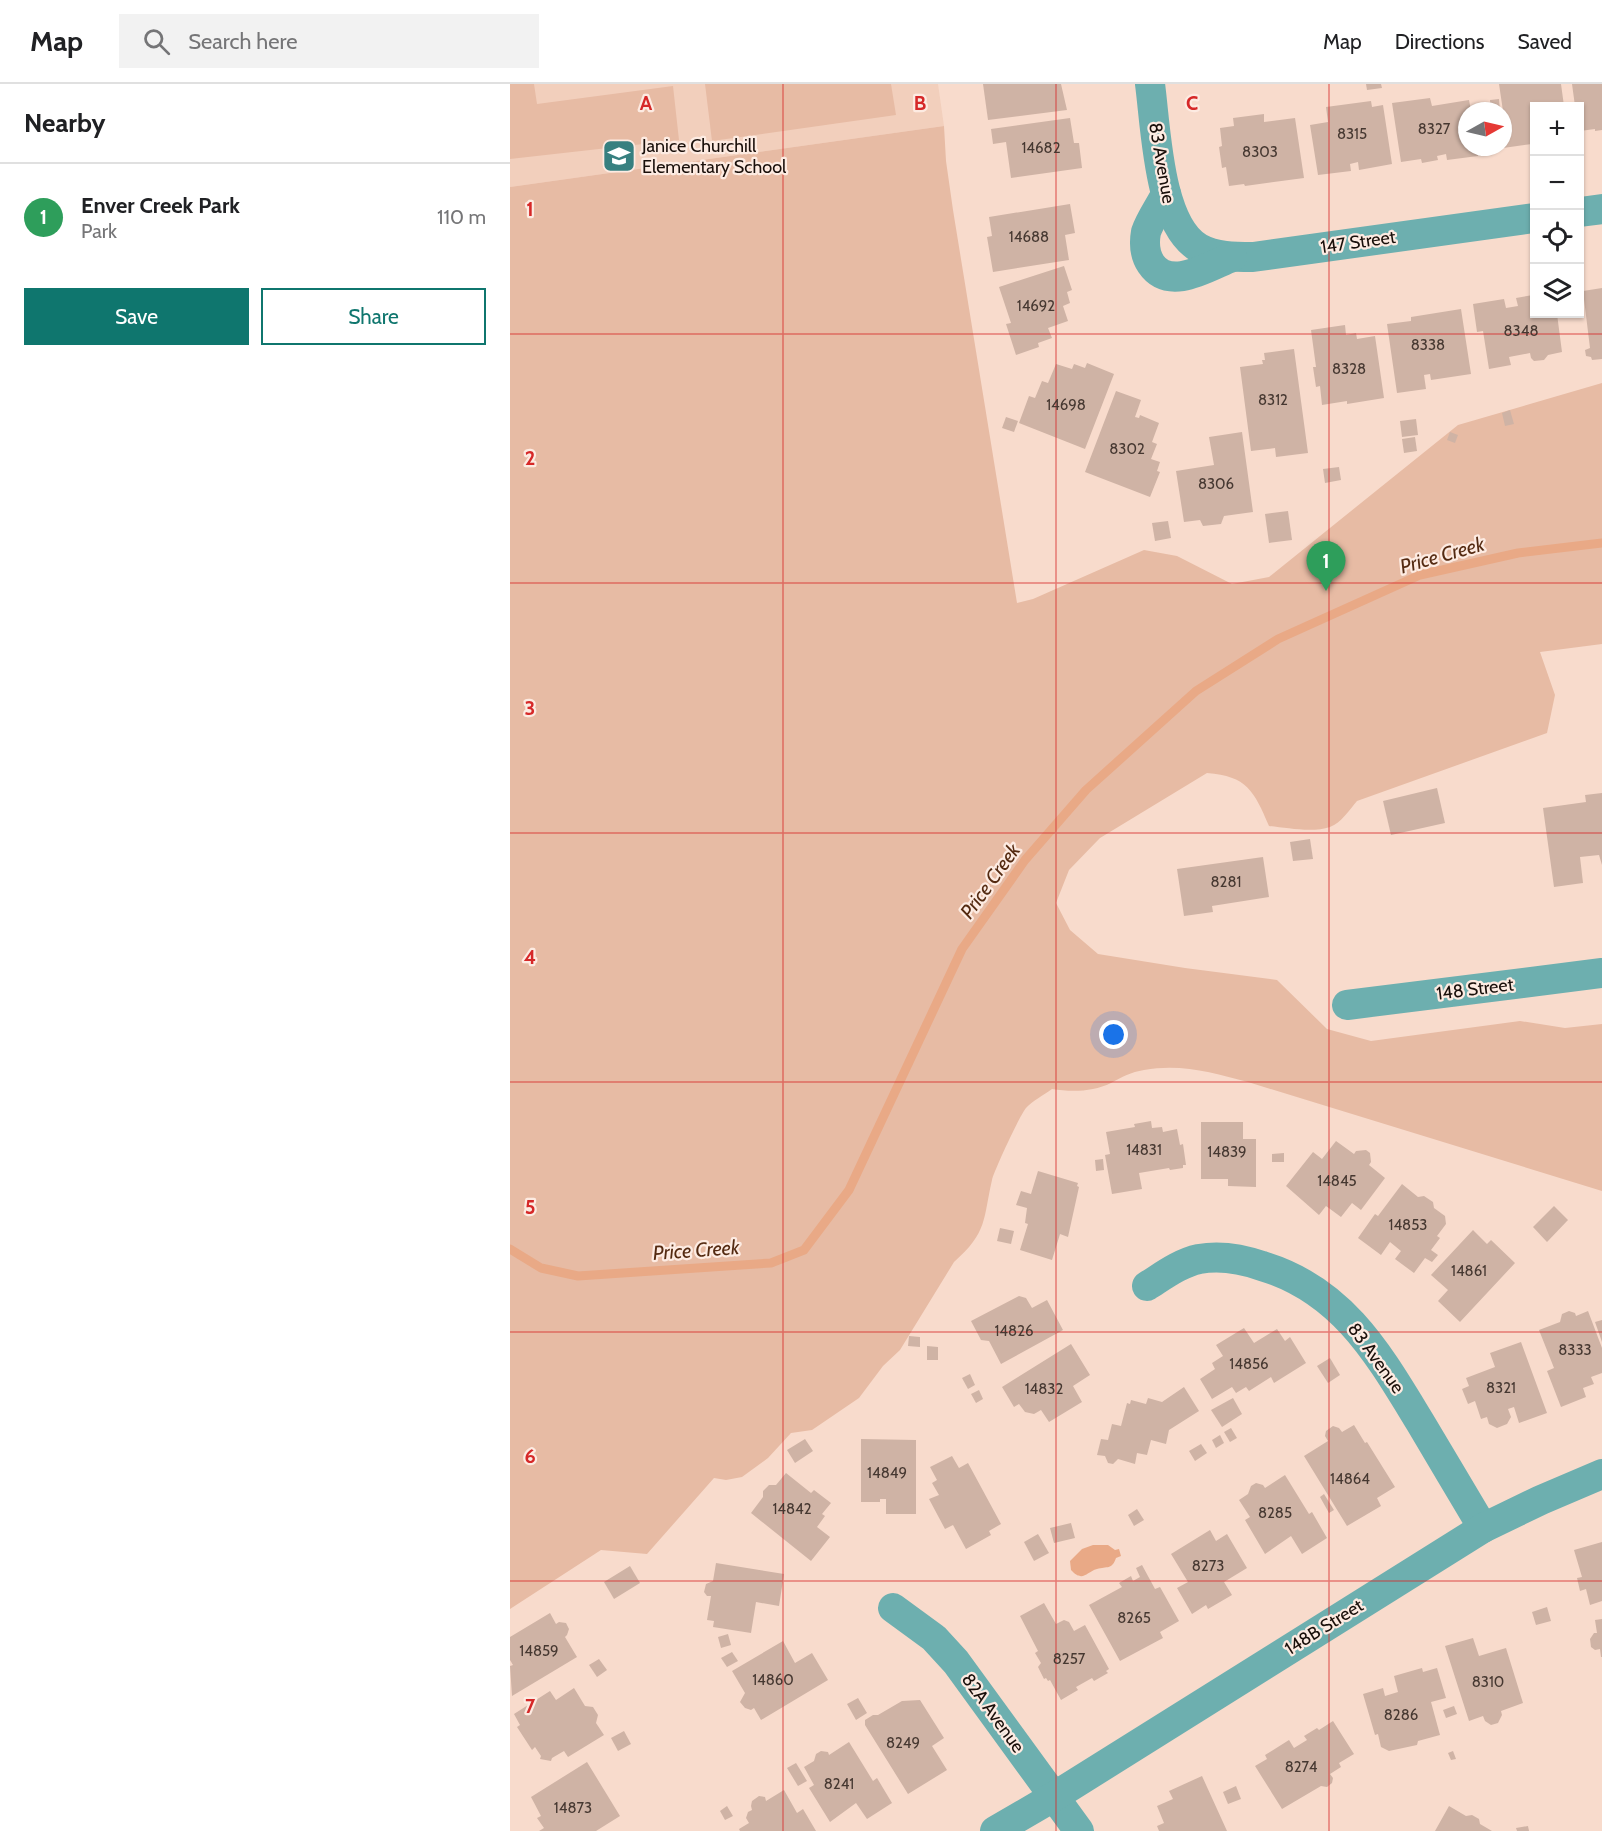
<!DOCTYPE html>
<meta charset="utf-8">
<style>
:root{--surface:#fff;--page:#f2f2f2;--text:#202124;--muted:#757577;--line:#e0e0e0;--accent:#0f766e}
body{margin:0;font-family:Cabin,sans-serif;background:var(--page);color:var(--text)}
.controls{position:absolute;right:18px;top:18px;display:grid;overflow:hidden;border-radius:0px;box-shadow:0 2px 4px #0004}
.controls button{width:54px;height:54px;display:grid;place-items:center;padding:0;border:0;border-bottom:2px solid var(--line);background:var(--surface);color:var(--text);font:30px sans-serif}
.compass{position:absolute;left:948px;top:18px;width:54px;height:54px;border-radius:50%;background:var(--surface);box-shadow:0 2px 4px #0004;rotate:82deg}
.you{position:absolute;left:604px;top:951px;width:21px;height:21px;margin:-15px;border:4px solid #fff;border-radius:50%;background:#1a73e8;box-shadow:0 0 0 9px #1a73e833}
.badge{display:grid;place-items:center;width:39px;height:39px;border-radius:50%;background:var(--accent);color:#fff;font-size:20px;font-weight:700}
.pin{position:absolute;translate:-50% -50px;filter:drop-shadow(0 2px 3px #0008)}
.pin::after{content:'';position:absolute;top:32px;width:21px;height:18px;background:inherit;clip-path:polygon(0 0,100% 0,50% 100%)}
.list{margin:0;padding:0;list-style:none}
h2{display:flex;justify-content:space-between;align-items:center;height:78px;margin:0;padding:0 24px;font-size:26px}
h2 small{font-size:20px;font-weight:400;color:var(--muted)}
.list li{display:grid;grid-template-columns:39px 1fr auto;gap:18px;align-items:center;box-sizing:border-box;height:108px;padding:0 24px;border-top:2px solid var(--line)}
.list b{display:block;font-size:22px;white-space:nowrap}
.list p{margin:0;font-size:20px;white-space:nowrap;color:var(--muted)}
.list em{font-size:20px;font-style:normal;color:var(--muted)}
.actions{display:flex;gap:12px;padding:18px 24px}
.actions a{flex:1;padding:14px 0;border:2px solid var(--accent);border-radius:0px;text-align:center;font-size:21px;color:var(--accent)}
.actions .main{background:var(--accent);color:#fff}
.icon{flex:none;width:33px;height:33px;fill:none;stroke:currentColor;stroke-width:2;stroke-linecap:round;stroke-linejoin:round}
.map{position:relative;flex:none;width:1092px;height:1747px;overflow:hidden}
header{display:flex;align-items:center;gap:36px;box-sizing:border-box;height:84px;padding:0 30px;background:var(--surface);border-bottom:2px solid var(--line)}
header strong{font-size:28px}
nav{display:flex;gap:33px;margin-inline-start:auto;font-size:21px}
.search{width:420px;height:54px;background:var(--page);display:flex;align-items:center;gap:15px;box-sizing:border-box;padding:0 21px;border-radius:0px;color:var(--muted);font-size:22px}
main{display:flex}
aside{flex:1;background:var(--surface)}
.map>svg:first-child{display:block}
.built{fill:#f2cfbc}
.green{fill:#e7bba4}
.water{fill:#e9a986}
.lines{fill:none;stroke-linecap:round;stroke-linejoin:round}
.stream{stroke:#e9a986;stroke-width:9}
.building{fill:#cfb3a5}
.street{stroke:#6dafaf;stroke-width:30}
.grid{fill:none;stroke:#d62828;stroke-width:1.5;stroke-opacity:0.55}
.labels{text-anchor:middle;stroke-width:4.5;stroke-linejoin:round;paint-order:stroke}
.number-label{font-size:15px;fill:#463831}
.poi-label{font-size:18px;fill:#190f0a;stroke:#fdebe2;text-anchor:start}
.street-label{font-size:18px;fill:#190f0a;stroke:#fdebe2}
.water-label{font-size:20px;font-style:italic;fill:#542a11;stroke:#fdebe2}
.grid-label{font-size:20px;text-anchor:middle;font-weight:bold;fill:#d62828;stroke:#fdebe2;stroke-width:4.5;stroke-linejoin:round;paint-order:stroke}
</style>
<header>
<strong>Map</strong>
<div class="search"><svg class="icon" aria-label="search" viewBox="0 0 24 24"><circle cx="10" cy="10" r="6"/><path d="M15 15l6 6"/></svg>Search here</div>
<nav><a>Map</a><a>Directions</a><a>Saved</a></nav>
</header>
<main>
<aside>
<h2>Nearby<small></small></h2>
<ul class="list">
<li><span class="badge" style="background:#2e9e5b">1</span><div><b>Enver Creek Park</b><p>Park</p></div><em>110 m</em></li>
</ul>
<div class="actions"><a class="main">Save</a><a>Share</a></div>
</aside>
<div class="map">
<svg width="1092" height="1747" viewBox="0 0 1092 1747">
<rect width="100%" height="100%" fill="#f8dbcc"/>
<path class="built" d="M0,0H428L434,42L0,103Z"/>
<g class="green">
<path d="M0,0H24L27,20L163,2L169,56L0,75Z"/>
<path d="M195,0H381L386,31L202,57Z"/>
<path d="M434,42L436,77L443,126L507,519L523,515L634,466L667,472L722,500L759,493L948,341L1092,299V560L1030,568L1045,611L1037,649L847,717C840,725 831,739 820,743C803,749 777,744 759,742C744,707 737,692 697,689L590,754L559,786L546,819L560,846L588,870L675,884L767,896L817,945L861,957L1010,937L1055,944L1092,940V1107L738,998C704,989 671,979 634,986C621,988 612,993 601,999C583,1008 561,1008 542,1005C534,1011 522,1017 516,1024C510,1031 484,1087 482,1096C473,1135 478,1148 444,1178L390,1266L373,1282L349,1314L302,1346L281,1349L258,1374L232,1393L216,1396L204,1394L137,1470L91,1466L0,1525V103Z"/>
</g>
<path class="water" d="M583,1461H598L605,1466L609,1465L611,1472L606,1474C602,1486 597,1482 587,1485C576,1488 573,1499 561,1486L560,1477L572,1465Z"/>
<g class="lines">
<path class="stream" d="M0,1165L31,1184L68,1192L261,1179L294,1166L339,1106L452,865L515,776L576,706L686,607L768,555L910,491L1008,469L1092,459"/>
</g>
<g class="building">
<path d="M473,0H551L557,26L478,36Z"/>
<path d="M856,0H871L872,4L857,6Z"/>
<path d="M989,0H1051L1054,22H1024V66L1022,60L993,64V27Z"/>
<path d="M1062,0H1092V46L1085,47V45L1070,47V22H1065Z"/>
<path d="M920,14L922,22L959,16L961,27H957V63H966L968,72L937,76L936,70L927,72L928,76L912,79L911,75L891,78L882,19Z"/>
<path d="M989,15L990,26L981,27L980,16Z"/>
<path d="M861,17L862,23L873,21L882,80L849,86L848,78L840,80L841,87L808,91L800,41L818,38L816,23Z"/>
<path d="M754,30V38L785,34L794,94L735,102L734,100L719,102L716,83L712,84L709,63L712,62L710,44L724,42L723,34Z"/>
<path d="M560,34L564,59H569L572,84L501,94L496,58L483,60L481,45Z"/>
<path d="M560,120L565,149L555,151L559,176L483,188L477,153L482,152L479,133Z"/>
<path d="M554,182L562,206L557,208L560,219L553,222L558,237L538,244L542,254L528,259L529,263L506,271L496,240L501,239L489,203Z"/>
<path d="M1092,204V275L1082,276L1081,273L1076,272L1075,266L1080,264L1073,207Z"/>
<path d="M1023,211L1024,230H1047L1052,268L1038,271L1034,276L1024,277L1021,274L1020,269L999,273L1001,281L979,285L973,247L967,248L963,220L994,215L996,224L1008,222L1006,214Z"/>
<path d="M951,225L961,290L921,296L920,290L914,291L916,305L887,309L877,240L901,237V233Z"/>
<path d="M835,241L836,251L846,249L847,255L865,252L874,314L837,320V317L812,321L810,302L806,303L803,283H806L801,246Z"/>
<path d="M784,265L798,369L766,373L765,364L741,367L730,283L753,280L752,276H755L754,269Z"/>
<path d="M577,279L604,290L575,365L509,339L519,312L525,314L532,297L538,299L546,280L562,285L564,280L575,284Z"/>
<path d="M606,307L631,316L625,333L629,334L630,331L649,339L642,358L647,360L641,375L650,378L647,387L650,388L640,413L575,388Z"/>
<path d="M1000,326L1004,340L995,342L992,329Z"/>
<path d="M496,333L508,337L504,348L492,344Z"/>
<path d="M906,335L908,351L892,353L890,337Z"/>
<path d="M732,348L743,428L714,432L711,440L693,442L690,436L674,438L666,387L704,381L699,353Z"/>
<path d="M940,348L948,351L945,359L937,356Z"/>
<path d="M905,353L907,367L894,369L892,355Z"/>
<path d="M829,383L831,396L815,399L813,385Z"/>
<path d="M778,427L782,456L759,459L755,430Z"/>
<path d="M658,437L661,454L645,457L642,439Z"/>
<path d="M927,704L935,739L881,751L873,717Z"/>
<path d="M1092,709V781L1089,771L1070,773L1073,799L1044,803L1033,724L1076,718L1075,711Z"/>
<path d="M800,755L803,775L783,777L780,758Z"/>
<path d="M753,773L759,813L702,822L703,828L674,832L667,785Z"/>
<path d="M641,1037L642,1044L652,1043L653,1048L667,1045L670,1061L673,1060L676,1081H673V1084L660,1086L659,1084L629,1089L632,1105L602,1110L595,1071L600,1070L596,1048L625,1043L624,1040Z"/>
<path d="M691,1038H733V1055H746V1103L718,1102V1095H691Z"/>
<path d="M826,1057L844,1070L846,1067L856,1066L860,1069L861,1078L859,1081L875,1094L851,1126L842,1119L831,1133L816,1122L809,1131L776,1102L803,1068L812,1075Z"/>
<path d="M774,1069V1078H762V1070Z"/>
<path d="M593,1075L594,1086L586,1087L585,1076Z"/>
<path d="M528,1087L568,1099L567,1102L569,1103L558,1153L550,1150L542,1176L510,1166L518,1140L515,1139L517,1124L506,1121L511,1107L521,1110Z"/>
<path d="M892,1100L908,1113L914,1112L923,1118L924,1124L935,1132L936,1140L927,1152L930,1154L921,1166L928,1171L922,1178L915,1174L904,1189L885,1175L891,1167L880,1158L871,1171L848,1154L865,1130L868,1132Z"/>
<path d="M1044,1122L1058,1136L1037,1158L1023,1143Z"/>
<path d="M490,1144L504,1147L501,1160L487,1157Z"/>
<path d="M963,1146L977,1160L981,1156L1005,1179L950,1238L928,1217L938,1206L921,1191Z"/>
<path d="M509,1212L516,1214L522,1224L537,1216L553,1246L491,1280L479,1257L471,1256L461,1237Z"/>
<path d="M1059,1227L1065,1229L1066,1232L1078,1227L1092,1264V1289L1081,1293L1084,1300L1073,1304L1076,1313L1051,1323L1037,1287L1044,1284L1029,1246L1050,1238L1052,1230Z"/>
<path d="M1092,1236V1258L1085,1238Z"/>
<path d="M734,1244L744,1259L767,1245L775,1257L780,1253L796,1279L764,1299L761,1293L739,1307L736,1303L726,1309L722,1303L702,1315L690,1295L705,1285L702,1279L713,1272L706,1261Z"/>
<path d="M399,1252L410,1253V1263L398,1262Z"/>
<path d="M1011,1258L1037,1329L1009,1339L1004,1323L998,1325L1001,1333L997,1340L987,1344L979,1340L977,1333L971,1335L965,1317L958,1320L952,1305L959,1302L956,1294L985,1283L980,1269Z"/>
<path d="M561,1260L580,1291L563,1302L572,1318L539,1338L531,1326L524,1330L515,1328L509,1320L504,1323L492,1303Z"/>
<path d="M417,1262L428,1263V1276H417Z"/>
<path d="M820,1274L830,1291L818,1299L807,1282Z"/>
<path d="M460,1290L465,1301L458,1305L452,1294Z"/>
<path d="M674,1303L689,1327L659,1346L656,1360L641,1356L637,1371L627,1369L625,1380L608,1375L603,1380L598,1379L595,1372L587,1371L591,1355L598,1356L602,1340L611,1342L617,1319L620,1320L621,1316L636,1320L638,1314L652,1318Z"/>
<path d="M469,1306L473,1315L466,1319L461,1310Z"/>
<path d="M723,1314L732,1330L712,1343L701,1326Z"/>
<path d="M844,1341L855,1359L857,1358L885,1403L867,1414L871,1422L837,1442L794,1372L818,1357L815,1352L816,1347L823,1342L829,1344L832,1348Z"/>
<path d="M721,1344L727,1354L720,1358L714,1348Z"/>
<path d="M710,1351L714,1359L706,1364L702,1356Z"/>
<path d="M295,1355L303,1367L285,1379L277,1366Z"/>
<path d="M351,1355L406,1356V1430H376V1415H370V1418H351Z"/>
<path d="M691,1360L697,1369L685,1377L679,1367Z"/>
<path d="M442,1372L449,1384L458,1379L491,1440L479,1447L481,1451L456,1465L443,1441L435,1445L419,1415L429,1411L422,1399L427,1396L420,1383Z"/>
<path d="M276,1389L301,1409L304,1406L321,1419L312,1430L315,1432L307,1443L320,1453L301,1477L241,1429L253,1413V1407L259,1401H266Z"/>
<path d="M775,1391L799,1430L802,1428L817,1454L792,1470L781,1452L755,1470L735,1436L740,1433L729,1416L738,1410L741,1402L746,1399L753,1401L755,1404Z"/>
<path d="M814,1410L824,1426L819,1429L810,1413Z"/>
<path d="M627,1425L634,1436L624,1442L618,1431Z"/>
<path d="M561,1439L565,1454L544,1459L540,1444Z"/>
<path d="M700,1446L706,1457L717,1450L737,1484L714,1498L722,1511L698,1525L696,1521L682,1530L667,1504L678,1498L661,1470Z"/>
<path d="M528,1450L539,1469L524,1477L514,1458Z"/>
<path d="M1092,1458V1517L1080,1521L1076,1505L1070,1507L1067,1494L1072,1493L1064,1466Z"/>
<path d="M206,1479L274,1490L269,1522L246,1518L241,1549L203,1543L204,1537L197,1536L201,1512H197L194,1508L196,1500L203,1497Z"/>
<path d="M632,1481L645,1505L650,1503L669,1537L650,1548L653,1554L610,1577L579,1521L612,1503L609,1499L621,1492L623,1497L630,1493L626,1484Z"/>
<path d="M120,1482L130,1499L104,1515L94,1498Z"/>
<path d="M534,1519L546,1540L554,1536L559,1538L564,1547L575,1541L599,1585L596,1587L598,1589L584,1597L582,1594L566,1603L568,1606L551,1616L540,1596L538,1597L536,1594L534,1595L528,1583L531,1579L525,1569L528,1567L510,1532Z"/>
<path d="M1037,1523L1041,1537L1026,1541L1022,1528Z"/>
<path d="M40,1529L46,1540L49,1538L56,1539L59,1545L57,1551L55,1553L67,1573L2,1612L0,1582L3,1581L0,1576V1553Z"/>
<path d="M1092,1535V1573H1091L1090,1565L1085,1566L1081,1563L1080,1555L1084,1549H1087L1085,1536Z"/>
<path d="M218,1550L221,1561L211,1564L208,1553Z"/>
<path d="M963,1554L969,1572L996,1564L1013,1619L991,1627L992,1631L988,1639L981,1641L975,1637L973,1632L959,1637L935,1562Z"/>
<path d="M273,1557L285,1579L302,1569L318,1596L251,1636L244,1624L241,1626L235,1624L230,1618L235,1609L222,1587Z"/>
<path d="M222,1568L228,1577L217,1583L211,1574Z"/>
<path d="M89,1575L97,1586L87,1593L79,1581Z"/>
<path d="M912,1584L913,1588L927,1584L936,1614L921,1618L930,1651L908,1657L907,1661L879,1667L871,1663L868,1650L865,1651L853,1610L873,1604L875,1612L888,1608L884,1592Z"/>
<path d="M64,1604L75,1622L83,1623L88,1631L86,1639L94,1651L58,1673L54,1667L42,1674L41,1677L30,1675L31,1672L25,1663L22,1666L7,1643L10,1641L4,1630L40,1607L46,1616Z"/>
<path d="M348,1614L357,1629L346,1636L337,1620Z"/>
<path d="M410,1616L434,1654L422,1662L437,1686L398,1710L355,1641V1636L363,1631H368L392,1617Z"/>
<path d="M944,1622L947,1630L936,1634L933,1626Z"/>
<path d="M823,1637L844,1670L829,1679L831,1683L820,1690L823,1694L822,1699L817,1703L811,1702L772,1725L745,1682L757,1675L755,1671L779,1656L784,1664L797,1656L794,1652L807,1644L809,1646Z"/>
<path d="M114,1647L121,1660L108,1667L101,1654Z"/>
<path d="M339,1658L363,1697L367,1694L382,1719L357,1735L346,1719L320,1738L299,1704L304,1701L294,1683L304,1677L306,1670L311,1667L318,1668L319,1671Z"/>
<path d="M943,1667L946,1675L941,1676L938,1669Z"/>
<path d="M77,1678L110,1732L86,1747H29L34,1744L27,1734L31,1732L21,1713Z"/>
<path d="M286,1679L297,1697L288,1702L277,1684Z"/>
<path d="M692,1692L717,1747H649L647,1742L654,1739L647,1722L663,1715L659,1707Z"/>
<path d="M726,1702L731,1715L718,1720L713,1708Z"/>
<path d="M274,1706L287,1729L293,1725L306,1747H230L229,1745L239,1739L236,1734L238,1728L242,1726L241,1722L242,1717L249,1712L255,1713L256,1717Z"/>
<path d="M217,1722L223,1732L215,1736L210,1727Z"/>
<path d="M939,1722L956,1732L962,1731L969,1735L970,1740L982,1747H925Z"/>
<path d="M1018,1742L1019,1747H1007L1006,1744Z"/>
</g>
<g class="lines">
<g class="street">
<path d="M640,0C646,44 648,140 689,164C705,173 725,173 743,173L1024,134"/>
<path d="M656,110C650,122 640,136 636,148C634,159 635,171 641,180C660,208 699,182 722,173"/>
<path d="M1070,128L1092,125"/>
<path d="M837,921L1092,889"/>
<path d="M637,1202C653,1192 670,1179 689,1175C711,1171 732,1175 752,1182C833,1206 869,1271 910,1338C931,1373 952,1409 973,1444"/>
<path d="M383,1524L424,1554L446,1578L569,1747"/>
<path d="M485,1747L545,1712L973,1444L1031,1416L1092,1390"/>
</g>
</g>
<path class="grid" d="M273,0V1747M546,0V1747M819,0V1747M0,250H1092M0,499H1092M0,749H1092M0,998H1092M0,1248H1092M0,1497H1092"/>
<defs>
<symbol id="school-square" viewBox="-11 -11 22 22"><rect x="-9" y="-9" width="18" height="18" rx="4" fill="#378080" stroke="#fdebe2"/><path d="M0-5L7-2L0 1L-7-2ZM-4 1L0 2.5L4 1V4Q0 6-4 4Z" fill="#fff"/></symbol>
</defs>
<g fill-rule="evenodd">
<use href="#school-square" x="90" y="53" width="38" height="38"/>
</g>
<g class="labels">
<g class="number-label">
<text x="924" y="50">8327</text>
<text x="842" y="55">8315</text>
<text x="531" y="69">14682</text>
<text x="750" y="73">8303</text>
<text x="519" y="158">14688</text>
<text x="526" y="227">14692</text>
<text x="1011" y="252">8348</text>
<text x="918" y="266">8338</text>
<text x="839" y="290">8328</text>
<text x="763" y="321">8312</text>
<text x="556" y="326">14698</text>
<text x="617" y="370">8302</text>
<text x="706" y="405">8306</text>
<text x="716" y="803">8281</text>
<text x="634" y="1071">14831</text>
<text x="717" y="1073">14839</text>
<text x="827" y="1102">14845</text>
<text x="898" y="1146">14853</text>
<text x="959" y="1192">14861</text>
<text x="504" y="1252">14826</text>
<text x="1065" y="1271">8333</text>
<text x="739" y="1285">14856</text>
<text x="991" y="1309">8321</text>
<text x="534" y="1310">14832</text>
<text x="377" y="1394">14849</text>
<text x="840" y="1400">14864</text>
<text x="282" y="1430">14842</text>
<text x="765" y="1434">8285</text>
<text x="698" y="1487">8273</text>
<text x="624" y="1539">8265</text>
<text x="29" y="1572">14859</text>
<text x="559" y="1580">8257</text>
<text x="263" y="1601">14860</text>
<text x="978" y="1603">8310</text>
<text x="891" y="1636">8286</text>
<text x="393" y="1664">8249</text>
<text x="791" y="1688">8274</text>
<text x="329" y="1705">8241</text>
<text x="63" y="1729">14873</text>
</g>
<g class="poi-label">
<text x="132" y="68">Janice Churchill<tspan x="132" dy="21">Elementary School</tspan></text>
</g>
<g class="street-label">
<text transform="translate(652 79) rotate(80)" y="6">83 Avenue</text>
<text transform="translate(848 158) rotate(-8)" y="6">147 Street</text>
<text transform="translate(965 905) rotate(-7)" y="6">148 Street</text>
<text transform="translate(866 1274) rotate(54)" y="6">83 Avenue</text>
<text transform="translate(814 1543) rotate(-32)" y="6">148B Street</text>
<text transform="translate(483 1629) rotate(54)" y="6">82A Avenue</text>
</g>
<g class="water-label">
<text transform="translate(932 471) rotate(-16)" y="7">Price Creek</text>
<text transform="translate(480 797) rotate(-54)" y="7">Price Creek</text>
<text transform="translate(186 1166) rotate(-4)" y="7">Price Creek</text>
</g>
</g>
<g class="grid-label">
<text x="136" y="26">A</text>
<text x="410" y="26">B</text>
<text x="682" y="26">C</text>
<text x="20" y="132">1</text>
<text x="20" y="381">2</text>
<text x="20" y="631">3</text>
<text x="20" y="880">4</text>
<text x="20" y="1130">5</text>
<text x="20" y="1379">6</text>
<text x="20" y="1629">7</text>
</g>
</svg>
<div class="controls">
<button>+</button>
<button>−</button>
<button><svg class="icon" aria-label="locate" viewBox="0 0 24 24"><circle cx="12" cy="12" r="6"/><path d="M12 2v4M12 18v4M2 12h4M18 12h4"/></svg></button>
<button><svg class="icon" aria-label="layers" viewBox="0 0 24 24"><path d="M12 4l9 5-9 5-9-5zM3 14l9 5 9-5"/></svg></button>
</div>
<svg class="compass" viewBox="-18 -18 36 36"><path d="M0-13l5 13h-10z" fill="#e53935"/><path d="M0 13l5-13h-10z" fill="#757577"/></svg>
<div class="you"></div>
<div class="pin badge" style="left:816px;top:507px;background:#2e9e5b">1</div>
</div>
</main>
